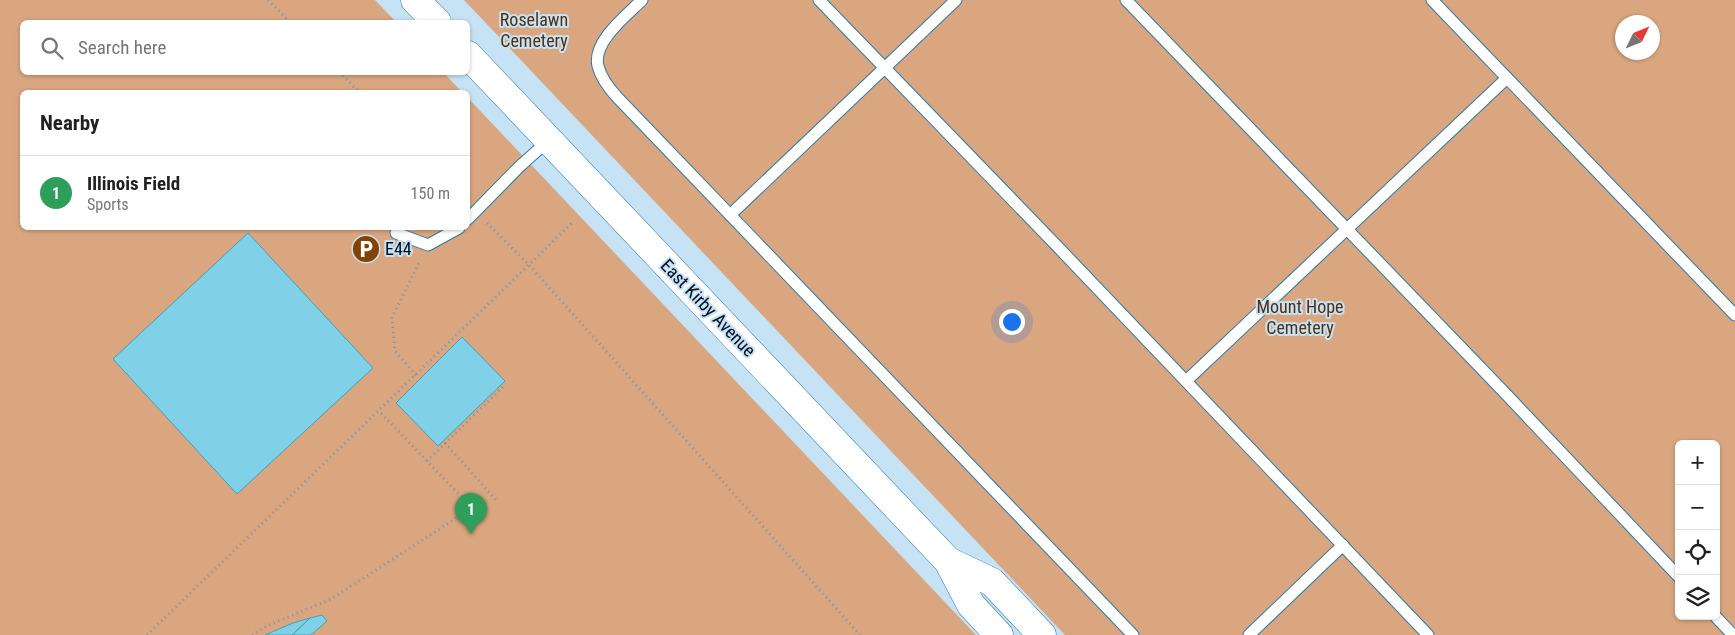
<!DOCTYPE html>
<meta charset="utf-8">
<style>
:root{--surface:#fff;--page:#f2f2f2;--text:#202124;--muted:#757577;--line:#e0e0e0;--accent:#814400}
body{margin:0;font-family:"Roboto Condensed",sans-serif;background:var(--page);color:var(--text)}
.controls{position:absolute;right:15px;bottom:15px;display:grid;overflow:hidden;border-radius:8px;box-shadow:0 1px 4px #0004}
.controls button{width:45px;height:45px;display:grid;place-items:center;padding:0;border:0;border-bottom:1px solid var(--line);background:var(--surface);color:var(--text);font:25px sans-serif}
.compass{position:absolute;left:1615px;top:15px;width:45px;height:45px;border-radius:50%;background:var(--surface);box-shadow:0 1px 4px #0004;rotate:47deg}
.you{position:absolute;left:1011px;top:321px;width:18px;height:18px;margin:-12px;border:4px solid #fff;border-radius:50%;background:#1a73e8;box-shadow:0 0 0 8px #1a73e833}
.badge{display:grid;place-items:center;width:32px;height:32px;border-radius:50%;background:var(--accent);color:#fff;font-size:16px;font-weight:700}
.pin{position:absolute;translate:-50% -41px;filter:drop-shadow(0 1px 2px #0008)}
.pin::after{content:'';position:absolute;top:26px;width:18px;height:15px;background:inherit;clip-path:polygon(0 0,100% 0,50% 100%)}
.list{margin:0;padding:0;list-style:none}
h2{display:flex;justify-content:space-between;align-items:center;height:65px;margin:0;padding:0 20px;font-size:21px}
h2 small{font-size:16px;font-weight:400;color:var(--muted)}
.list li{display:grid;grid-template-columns:32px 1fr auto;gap:15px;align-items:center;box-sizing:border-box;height:75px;padding:0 20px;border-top:1px solid var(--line)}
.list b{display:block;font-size:19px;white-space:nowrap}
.list p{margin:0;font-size:16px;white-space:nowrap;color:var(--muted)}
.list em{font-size:16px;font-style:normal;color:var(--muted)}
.icon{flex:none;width:28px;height:28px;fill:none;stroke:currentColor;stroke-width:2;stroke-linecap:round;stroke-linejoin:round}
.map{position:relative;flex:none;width:1735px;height:635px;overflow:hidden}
.search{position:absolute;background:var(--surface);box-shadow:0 1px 4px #0004;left:20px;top:20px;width:450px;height:55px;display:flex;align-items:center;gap:12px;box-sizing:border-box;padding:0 18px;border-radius:8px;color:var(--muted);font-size:19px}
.panel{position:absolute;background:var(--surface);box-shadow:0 1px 4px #0004;left:20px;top:90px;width:450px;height:140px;border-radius:8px}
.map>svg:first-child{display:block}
.green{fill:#d9a67f;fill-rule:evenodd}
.building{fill:#80d0e8;stroke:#3ca2bc}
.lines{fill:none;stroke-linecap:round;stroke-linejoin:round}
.service-casing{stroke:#2e79a4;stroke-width:13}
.secondary-casing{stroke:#2e79a4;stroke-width:29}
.path{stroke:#7d93a4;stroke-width:3;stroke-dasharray:1 4;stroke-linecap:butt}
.service{stroke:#fff;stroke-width:11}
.secondary{stroke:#fff;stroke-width:28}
.labels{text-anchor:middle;stroke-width:4;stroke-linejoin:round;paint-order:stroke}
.park-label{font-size:18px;fill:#532f0e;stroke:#c6e2f5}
.poi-label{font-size:18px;fill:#000d1a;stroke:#c6e2f5;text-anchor:start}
.street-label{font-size:18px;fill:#000d1a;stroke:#c6e2f5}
</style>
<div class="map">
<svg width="1735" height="635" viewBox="0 0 1735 635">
<rect width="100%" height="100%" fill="#c6e2f5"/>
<g class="green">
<path d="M0,0H375L396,22H22V72H443L462,92H22V228H468V98L976,635H0Z"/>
<path d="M464,0H1735V635H1065ZM1622,22H1652V52H1622ZM1679,444H1716V616H1679Z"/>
</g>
<g class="building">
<path d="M248,233L373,368L237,494L113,359Z"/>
<path d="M462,337L505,381L438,446L396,403Z"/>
<path d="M322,615L327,621L311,635H292L310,618Z"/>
<path d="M310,618L292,635H265L293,623Z"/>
</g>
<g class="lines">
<defs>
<g id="service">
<path d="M642,0C627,15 592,42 598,66C601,78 608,87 616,96L1133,635"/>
<path d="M819,0L1056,245L1428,635"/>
<path d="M1126,0L1504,392L1679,577"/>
<path d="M1432,0L1735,315"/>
<path d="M730,215L956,0"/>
<path d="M468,219L519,167L549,140"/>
<path d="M396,233L428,245L459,228"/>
<path d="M1186,381L1507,78"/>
<path d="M1715,616L1733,635"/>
<path d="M1249,635L1343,545"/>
</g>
<g id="secondary">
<path d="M415,0L437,22"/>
<path d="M468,55L948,561L971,605L999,635"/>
<path d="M948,561L992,582L1042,635"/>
</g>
</defs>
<use href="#service" class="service-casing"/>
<use href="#secondary" class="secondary-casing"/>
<g class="path">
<path d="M268,0L290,22"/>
<path d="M339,72L359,92"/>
<path d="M487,223L529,265L860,635"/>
<path d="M416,375L395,351L392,317L420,261"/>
<path d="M445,443L497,501"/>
<path d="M427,461L505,385"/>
<path d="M147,635L572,223"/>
<path d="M252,635L267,626L331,599L472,508L379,411"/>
</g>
<use href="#service" class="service"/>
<use href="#secondary" class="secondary"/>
</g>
<defs>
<symbol id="parking-disc" viewBox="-11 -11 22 22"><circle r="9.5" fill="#814400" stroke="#c6e2f5"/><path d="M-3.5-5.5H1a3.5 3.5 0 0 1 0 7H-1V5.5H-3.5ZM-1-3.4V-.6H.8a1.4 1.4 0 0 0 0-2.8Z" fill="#fff"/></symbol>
</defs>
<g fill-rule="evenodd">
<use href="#parking-disc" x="350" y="233" width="32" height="32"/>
</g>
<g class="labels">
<g class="park-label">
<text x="534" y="26">Roselawn<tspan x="534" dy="21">Cemetery</tspan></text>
<text x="1300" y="313">Mount Hope<tspan x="1300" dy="21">Cemetery</tspan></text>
</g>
<g class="poi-label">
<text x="385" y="255">E44</text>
</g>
<g class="street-label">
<text transform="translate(708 308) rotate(46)" y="6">East Kirby Avenue</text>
</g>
</g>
</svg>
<div class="controls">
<button>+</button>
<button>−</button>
<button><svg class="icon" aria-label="locate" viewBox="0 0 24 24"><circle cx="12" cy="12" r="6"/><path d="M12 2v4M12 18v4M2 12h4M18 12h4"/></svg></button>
<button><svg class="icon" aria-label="layers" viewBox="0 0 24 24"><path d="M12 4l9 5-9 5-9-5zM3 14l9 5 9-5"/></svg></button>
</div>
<svg class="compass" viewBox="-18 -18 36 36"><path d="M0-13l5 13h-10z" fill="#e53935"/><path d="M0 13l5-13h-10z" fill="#757577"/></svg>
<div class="you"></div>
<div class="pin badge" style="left:471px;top:534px;background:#2e9e5b">1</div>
<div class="search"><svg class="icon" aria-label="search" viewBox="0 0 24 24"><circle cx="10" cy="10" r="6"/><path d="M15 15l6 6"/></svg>Search here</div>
<section class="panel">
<h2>Nearby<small></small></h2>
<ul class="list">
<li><span class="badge" style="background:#2e9e5b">1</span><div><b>Illinois Field</b><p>Sports</p></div><em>150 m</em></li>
</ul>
</section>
</div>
